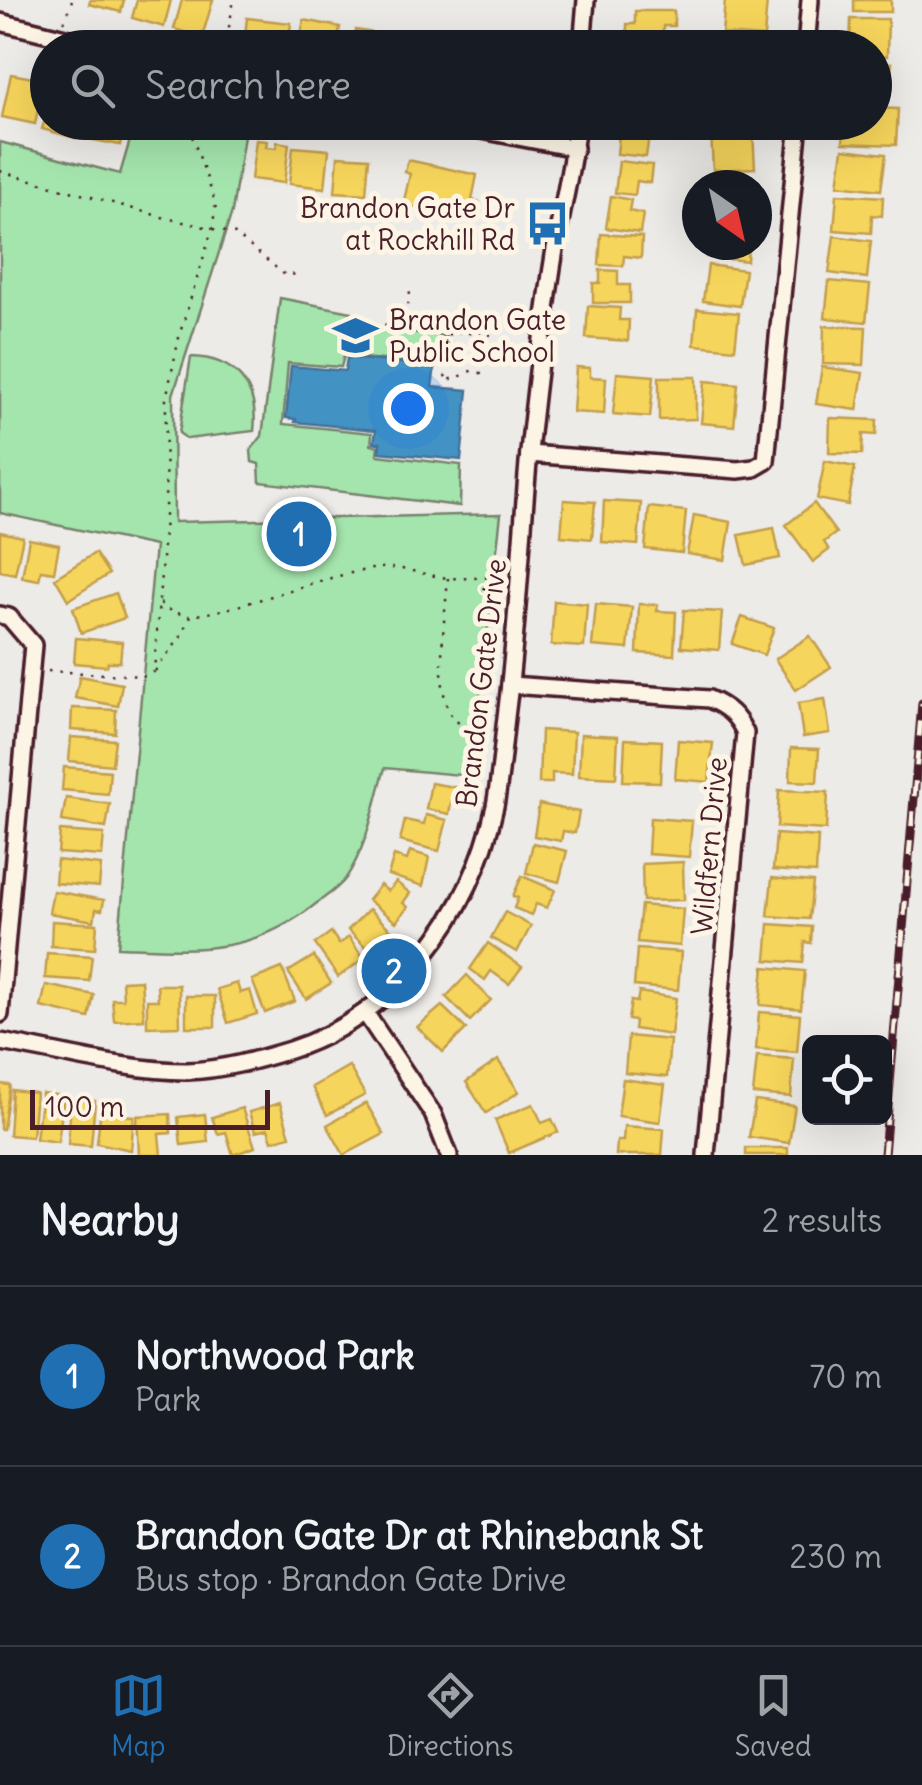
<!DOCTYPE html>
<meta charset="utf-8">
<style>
:root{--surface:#171b24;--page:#20242c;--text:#f1f3f6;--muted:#9ea1a6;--line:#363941;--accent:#1f6fb2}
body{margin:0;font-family:Delius,sans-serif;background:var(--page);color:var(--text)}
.controls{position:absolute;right:30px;bottom:30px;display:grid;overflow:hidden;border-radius:15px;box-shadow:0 10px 40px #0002}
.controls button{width:90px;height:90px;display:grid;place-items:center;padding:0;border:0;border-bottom:2px solid var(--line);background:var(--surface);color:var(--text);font:50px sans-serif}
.compass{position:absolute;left:682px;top:170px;width:90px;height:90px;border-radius:50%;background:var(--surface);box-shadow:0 10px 40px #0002;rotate:146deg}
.scale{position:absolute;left:30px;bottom:25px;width:240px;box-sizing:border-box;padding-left:10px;border:5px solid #4a1f2b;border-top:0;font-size:28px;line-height:35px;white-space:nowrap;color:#4a1f2b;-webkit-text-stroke:8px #fcf5e5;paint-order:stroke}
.you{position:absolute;left:408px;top:408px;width:35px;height:35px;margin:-25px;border:8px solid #fff;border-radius:50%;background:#1a73e8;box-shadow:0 0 0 15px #1a73e833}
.badge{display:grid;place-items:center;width:65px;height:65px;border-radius:50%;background:var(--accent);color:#fff;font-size:32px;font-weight:700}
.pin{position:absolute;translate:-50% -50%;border:5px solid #fff;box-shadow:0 2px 10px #0006}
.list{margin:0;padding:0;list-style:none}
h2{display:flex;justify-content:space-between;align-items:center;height:130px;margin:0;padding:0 40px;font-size:42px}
h2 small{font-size:32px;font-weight:400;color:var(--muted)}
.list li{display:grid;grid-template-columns:65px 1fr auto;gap:30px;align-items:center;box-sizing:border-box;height:180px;padding:0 40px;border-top:2px solid var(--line)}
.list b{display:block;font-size:38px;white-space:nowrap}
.list p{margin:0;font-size:32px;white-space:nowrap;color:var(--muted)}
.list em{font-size:32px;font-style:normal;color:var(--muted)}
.icon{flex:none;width:55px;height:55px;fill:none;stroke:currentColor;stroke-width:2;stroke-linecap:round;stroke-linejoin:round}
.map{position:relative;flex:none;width:922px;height:1155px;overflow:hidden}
.search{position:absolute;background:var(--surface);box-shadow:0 10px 40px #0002;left:30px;right:30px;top:30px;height:110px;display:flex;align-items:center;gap:25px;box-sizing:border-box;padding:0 35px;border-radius:55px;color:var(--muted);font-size:38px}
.sheet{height:490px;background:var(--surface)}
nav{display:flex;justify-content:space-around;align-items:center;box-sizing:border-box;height:140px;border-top:2px solid var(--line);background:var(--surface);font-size:28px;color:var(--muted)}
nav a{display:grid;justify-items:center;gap:5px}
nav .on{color:var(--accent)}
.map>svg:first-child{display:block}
.green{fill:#a4e5ad;stroke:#77826c;stroke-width:2.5}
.homes{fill:#f6d55c;stroke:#c29e4d;stroke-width:2.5}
.schools{fill:#4393c3;stroke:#457095;stroke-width:2.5}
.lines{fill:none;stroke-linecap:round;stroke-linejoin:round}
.minor-casing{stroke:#4a1f2b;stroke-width:22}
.path{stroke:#4a1f2b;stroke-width:2.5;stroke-dasharray:2.5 8;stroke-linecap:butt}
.minor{stroke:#fcf5e5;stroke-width:15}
.rail-casing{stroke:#4a1f2b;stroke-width:9}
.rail{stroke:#fcf5e5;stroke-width:5;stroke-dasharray:15;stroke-linecap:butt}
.labels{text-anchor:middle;stroke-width:10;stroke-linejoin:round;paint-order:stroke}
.poi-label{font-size:28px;fill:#4a1f2b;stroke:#fcf5e5;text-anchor:end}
.street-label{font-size:28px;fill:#4a1f2b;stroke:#fcf5e5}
</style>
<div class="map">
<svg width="922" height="1155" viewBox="0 0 922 1155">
<rect width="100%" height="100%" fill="#edebe8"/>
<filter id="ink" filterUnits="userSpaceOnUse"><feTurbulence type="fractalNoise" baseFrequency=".01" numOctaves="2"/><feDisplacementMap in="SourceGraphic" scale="20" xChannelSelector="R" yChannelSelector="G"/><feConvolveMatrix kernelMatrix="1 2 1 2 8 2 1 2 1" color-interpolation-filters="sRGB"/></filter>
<g filter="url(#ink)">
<g class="green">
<path d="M135,123H246L232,212L173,395L174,522L501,514L471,776L385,768C374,805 368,845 346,878C339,888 326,896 317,903C251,956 197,950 118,947L155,546L0,513V142L120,174Z"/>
<path d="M280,298L352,312V326L446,336L442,366L344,356L341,367L288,363L283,424L372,433L371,445L378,446L377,455L461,465L460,506L260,482L259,464L252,462L251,450L262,436Z"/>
<path d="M191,357C236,358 259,387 254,431L187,439L179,433Z"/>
</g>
<g class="homes">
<path d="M90,0H124L121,12L89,4Z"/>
<path d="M137,0H171L164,27L132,18Z"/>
<path d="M182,0H213L202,37L174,29Z"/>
<path d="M725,0L767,1L764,37L722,34Z"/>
<rect x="854" y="0" width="37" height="12"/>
<path d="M635,11H674V26H663V43L627,42V24H635Z"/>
<path d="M247,18L291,23L288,48L244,44Z"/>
<path d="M851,19H888L887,56H874V48H850Z"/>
<path d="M304,20L340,27L336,48H298Z"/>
<path d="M356,30L387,35L385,48H353Z"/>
<path d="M874,62L892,63L888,102L874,100Z"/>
<path d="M11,74L44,80L35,124L2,117Z"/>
<path d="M874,108L898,109L896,145L843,143L844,122H874Z"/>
<path d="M48,110V122H80L75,138L42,129Z"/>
<path d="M91,122H125L120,145L88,139Z"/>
<path d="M620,125L650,129L646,157L617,154Z"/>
<path d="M753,131L755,168L713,170L711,133Z"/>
<path d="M256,140L267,141L266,147L276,148L277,142L289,144L284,183L251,179Z"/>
<path d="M293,147L329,150L325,188L289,184Z"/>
<path d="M843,149L886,154L881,190L838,185Z"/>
<path d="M338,156L369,158L366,194L335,192Z"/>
<path d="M408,160L477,175L472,200L479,202L475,220L403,205L410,174L405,172Z"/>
<path d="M619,161L652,165L650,183L637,181L635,195L615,193Z"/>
<path d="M711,174L752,179L751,185H709Z"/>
<path d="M837,194L883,197L882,216L872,215L871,233L834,230Z"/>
<path d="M611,196L631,200L629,211L643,214L640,233L606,228Z"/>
<path d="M601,234L642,237L641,258L624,256L623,266L599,265Z"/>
<path d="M834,236L871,241L867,278L829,273Z"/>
<path d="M707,245H748L747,261L706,257Z"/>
<path d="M708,265L745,270L740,306L703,301Z"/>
<path d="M600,270L618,271V285H630V303H593V283H600Z"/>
<path d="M829,281L870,285L866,322L825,318Z"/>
<path d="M588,306L620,308L619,320H629L628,341L586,338Z"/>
<path d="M697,309L739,313L735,349L694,345Z"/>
<path d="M824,326L866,327L864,365L823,364Z"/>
<path d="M576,367L590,368V377L606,378L604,414L573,412Z"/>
<path d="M822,367L863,373L857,410L816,404Z"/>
<path d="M617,373L654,376L650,417L613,414Z"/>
<path d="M659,377H696V419L659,420Z"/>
<path d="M705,381L738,384L734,426L701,423Z"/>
<path d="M830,418L877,420L876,435L863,434L862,454L829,453Z"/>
<path d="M825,461L855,467L848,505L817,499Z"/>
<path d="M564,500L595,502L592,539L561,536Z"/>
<path d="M604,501L641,503L638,545L602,542Z"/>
<path d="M814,503L836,533L824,542L829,550L813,562L786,525Z"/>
<path d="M649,507L686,511L682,553L645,549Z"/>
<path d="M694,515L731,522L725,560L687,554Z"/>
<path d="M774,528L780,558L746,565L739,535Z"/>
<path d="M0,532L23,537L15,574L0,571Z"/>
<path d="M29,539L59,545L54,572L41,570L39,580L22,577Z"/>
<path d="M95,553L109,574L68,600L55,578Z"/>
<path d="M116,593L125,618L81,633L73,608Z"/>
<path d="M554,601L587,604L584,647L551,645Z"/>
<path d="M596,604L632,607L628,649L592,646Z"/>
<path d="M639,604L658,605L657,611L676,612L674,655L637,653Z"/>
<path d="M684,610L722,612L719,650L681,647Z"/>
<path d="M742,617L774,628L764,655L732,644Z"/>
<path d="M810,636L831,667L796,690L775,659Z"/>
<path d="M76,638L122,642L120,662H108L107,666L74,663Z"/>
<path d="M80,676L122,684L118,706L75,698Z"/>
<path d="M825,699L830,733L803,737L798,703Z"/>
<path d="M72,708L116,710L115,733L71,730Z"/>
<path d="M541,730L574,732L572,774L552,773V783H539Z"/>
<path d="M581,734L618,736L616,778L579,776Z"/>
<path d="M71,737L115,740L112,765L69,761Z"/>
<path d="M625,739L662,741L660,782L623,781Z"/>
<path d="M678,740L713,743L709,782L675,779Z"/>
<path d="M791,748L819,749L817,782L790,781Z"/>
<path d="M64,767L110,771L108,794L62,790Z"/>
<path d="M431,783L454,787L449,814L426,809Z"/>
<path d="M779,790L828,792L826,830L777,827Z"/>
<path d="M66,798L110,804L106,828L62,821Z"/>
<path d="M539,804L579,812L575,833L563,831L561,841L534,836Z"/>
<path d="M426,815L447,820L439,851L400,841L405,820L424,824Z"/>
<path d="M650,818L692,821L689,857L648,854Z"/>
<path d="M60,831L104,834L102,856L58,853Z"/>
<path d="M776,834L818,837L816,873L773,870Z"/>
<path d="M533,843L567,851L559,882L526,873Z"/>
<path d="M410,851L429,857L423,886L388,875L394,856L407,860Z"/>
<path d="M57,860L101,865L99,887L55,883Z"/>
<path d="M683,862L684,900L643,901L642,864Z"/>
<path d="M522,876L555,890L547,908L536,904L531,915L514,908L518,898L513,896Z"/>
<path d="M772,878L813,882L809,919L768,916Z"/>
<path d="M396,882L410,893L403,903L408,907L396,922L368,900L380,885L388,891Z"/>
<path d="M53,891L104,900L102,910L96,909L94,921L49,913Z"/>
<path d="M641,905L683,909L680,946L637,942Z"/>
<path d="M369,909L392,931L371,952L348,930Z"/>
<path d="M505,912L531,926L517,952L491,938Z"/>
<path d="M52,921L97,924L95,949L51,946Z"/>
<path d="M769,924L812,927L811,943L805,942L803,963L766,960Z"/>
<path d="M331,932L339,944L349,937L364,959L338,977L315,944Z"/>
<path d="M488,943L522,967L509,984L491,971L485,980L470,969Z"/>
<path d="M637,949L681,952L678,990L634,986Z"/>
<path d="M47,953L92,956L89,981L45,978Z"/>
<path d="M314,956L331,983L306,999L288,972Z"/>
<path d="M764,967L805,971L801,1009L760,1005Z"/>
<path d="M282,968L295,1001L265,1013L252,980Z"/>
<path d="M467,975L491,1000L470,1021L446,997Z"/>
<path d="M141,980L144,1019L114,1021L112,999H123L122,981Z"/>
<path d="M237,983L240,993L250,990L257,1014L228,1023L217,989Z"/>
<path d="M46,985L94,995L89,1018L41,1007Z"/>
<path d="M157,985H179L180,1026L147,1027V1000H158Z"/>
<path d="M639,992L676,998L671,1035L634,1029L635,1021L628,1020L631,1001L637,1002Z"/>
<rect x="186" y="996" width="29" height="31"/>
<path d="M442,1006L466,1029L443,1052L417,1027Z"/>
<path d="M759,1012L800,1015L797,1052L756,1049Z"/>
<path d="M628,1036L670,1040L667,1077L625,1073Z"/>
<path d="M757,1056L794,1059L791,1097L753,1094Z"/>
<path d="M498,1060L519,1092L486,1113L466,1082Z"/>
<path d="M349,1066L365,1095L327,1115L312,1087Z"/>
<path d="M623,1079L665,1085L660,1122L618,1116Z"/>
<path d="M0,1084L10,1085L3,1129H0Z"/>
<path d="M12,1090L36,1093L32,1137L9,1135Z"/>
<path d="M42,1093L64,1096L58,1142L36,1139Z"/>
<path d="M71,1100L95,1101L91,1146L68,1144Z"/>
<path d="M755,1101L795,1106L789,1143L749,1137Z"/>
<path d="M280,1103L290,1136L272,1141L268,1129L255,1132L249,1112Z"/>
<path d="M366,1103L384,1134L344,1155L327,1125Z"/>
<path d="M533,1104L542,1123L552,1119L558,1132L509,1153L495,1120Z"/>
<path d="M101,1107L120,1108L119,1115L134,1116L131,1150L97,1143Z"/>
<path d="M242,1108L255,1147L233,1155L226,1132L218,1134L212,1117Z"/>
<path d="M170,1114L171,1133L159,1134L161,1155H139L137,1116Z"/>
<path d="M205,1114L208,1142L181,1145L178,1117Z"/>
<path d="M624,1126L664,1129L662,1155H616L617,1141H623Z"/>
<rect x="746" y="1148" width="42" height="7"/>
</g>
<path class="schools" d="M347,358L435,366L432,387L468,390L461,460L379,452L380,443H374L376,430L295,422L296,419L286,418L291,366L345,371Z"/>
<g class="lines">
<defs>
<g id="minor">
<path d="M0,22L106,48"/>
<path d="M582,48L586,0"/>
<path d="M806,48L810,0"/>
<path d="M440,122L575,148"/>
<path d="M529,454L738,470L754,468L766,461L799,122"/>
<path d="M0,615L9,617L33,645L0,1014"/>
<path d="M510,685L709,699C727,707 737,715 745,733L706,1155"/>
<path d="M366,1014L433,1114L449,1155"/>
<path d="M0,1042C61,1052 125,1071 187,1071C222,1070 257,1060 290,1050C397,1015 472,914 495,806C501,774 503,741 507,709C518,623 521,538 529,452C536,385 544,316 555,249C562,207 573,165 577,122"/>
</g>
</defs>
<use href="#minor" class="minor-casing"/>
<g class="path">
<path d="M64,22L72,0"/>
<path d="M225,48L234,0"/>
<path d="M0,171L162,217L235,234L285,275L301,274"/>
<path d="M353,323L491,335"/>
<path d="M405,326L410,292"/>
<path d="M449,333L445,380L458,378L469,371L487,374"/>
<path d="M448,578C446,610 432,698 455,720C464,728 475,729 485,731"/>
<path d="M160,603L170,611L189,616"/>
<path d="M48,671L143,676L154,672L165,517L166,399L180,333L212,230L216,204L187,122"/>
<path d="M155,671L180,638L190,616C253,607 310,579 372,569C400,564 423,576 449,578C467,579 486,577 504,577"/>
</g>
<use href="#minor" class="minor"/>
<defs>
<path id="rail" d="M884,1155L922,703"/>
</defs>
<use href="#rail" class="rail-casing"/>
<use href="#rail" class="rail"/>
</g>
</g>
<defs>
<symbol id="bus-bare" viewBox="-9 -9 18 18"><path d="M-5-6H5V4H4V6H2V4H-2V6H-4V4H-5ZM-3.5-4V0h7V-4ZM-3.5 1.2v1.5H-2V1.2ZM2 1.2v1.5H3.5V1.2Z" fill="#1f6fb2" stroke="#fcf5e5" stroke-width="2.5" paint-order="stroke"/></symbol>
<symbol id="school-bare" viewBox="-9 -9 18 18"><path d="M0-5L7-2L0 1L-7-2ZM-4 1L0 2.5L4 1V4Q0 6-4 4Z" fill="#1f6fb2" stroke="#fcf5e5" stroke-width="2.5" paint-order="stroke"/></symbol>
</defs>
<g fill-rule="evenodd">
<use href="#bus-bare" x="516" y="192" width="63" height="63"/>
<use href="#school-bare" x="324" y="304" width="63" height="63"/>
</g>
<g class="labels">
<g class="poi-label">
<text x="515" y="218">Brandon Gate Dr<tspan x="515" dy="32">at Rockhill Rd</tspan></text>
<text x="389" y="330" text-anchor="start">Brandon Gate<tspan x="389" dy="32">Public School</tspan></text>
</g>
<g class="street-label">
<text transform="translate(481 683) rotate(-83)" y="10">Brandon Gate Drive</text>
<text transform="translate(709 846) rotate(-85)" y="10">Wildfern Drive</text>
</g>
</g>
</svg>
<div class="controls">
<button><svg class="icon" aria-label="locate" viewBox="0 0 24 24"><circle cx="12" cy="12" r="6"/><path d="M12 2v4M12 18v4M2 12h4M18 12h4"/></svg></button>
</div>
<svg class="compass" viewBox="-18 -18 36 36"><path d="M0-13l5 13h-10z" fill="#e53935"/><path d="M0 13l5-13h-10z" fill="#9ea1a6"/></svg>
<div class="scale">100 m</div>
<div class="you"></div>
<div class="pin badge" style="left:299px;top:534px">1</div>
<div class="pin badge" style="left:394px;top:971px">2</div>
<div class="search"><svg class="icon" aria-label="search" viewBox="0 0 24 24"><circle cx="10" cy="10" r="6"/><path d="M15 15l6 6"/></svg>Search here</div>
</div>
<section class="sheet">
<h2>Nearby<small>2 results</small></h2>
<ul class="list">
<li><span class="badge">1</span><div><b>Northwood Park</b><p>Park</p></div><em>70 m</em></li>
<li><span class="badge">2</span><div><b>Brandon Gate Dr at Rhinebank St</b><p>Bus stop · Brandon Gate Drive</p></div><em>230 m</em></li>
</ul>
</section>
<nav>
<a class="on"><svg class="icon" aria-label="map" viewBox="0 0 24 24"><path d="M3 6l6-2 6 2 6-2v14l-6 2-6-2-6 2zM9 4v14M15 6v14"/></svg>Map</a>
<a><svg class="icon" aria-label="directions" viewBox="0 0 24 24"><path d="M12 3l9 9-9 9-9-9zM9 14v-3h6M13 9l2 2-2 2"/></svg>Directions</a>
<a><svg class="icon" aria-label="saved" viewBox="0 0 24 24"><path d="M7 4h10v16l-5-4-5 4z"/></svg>Saved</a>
</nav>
